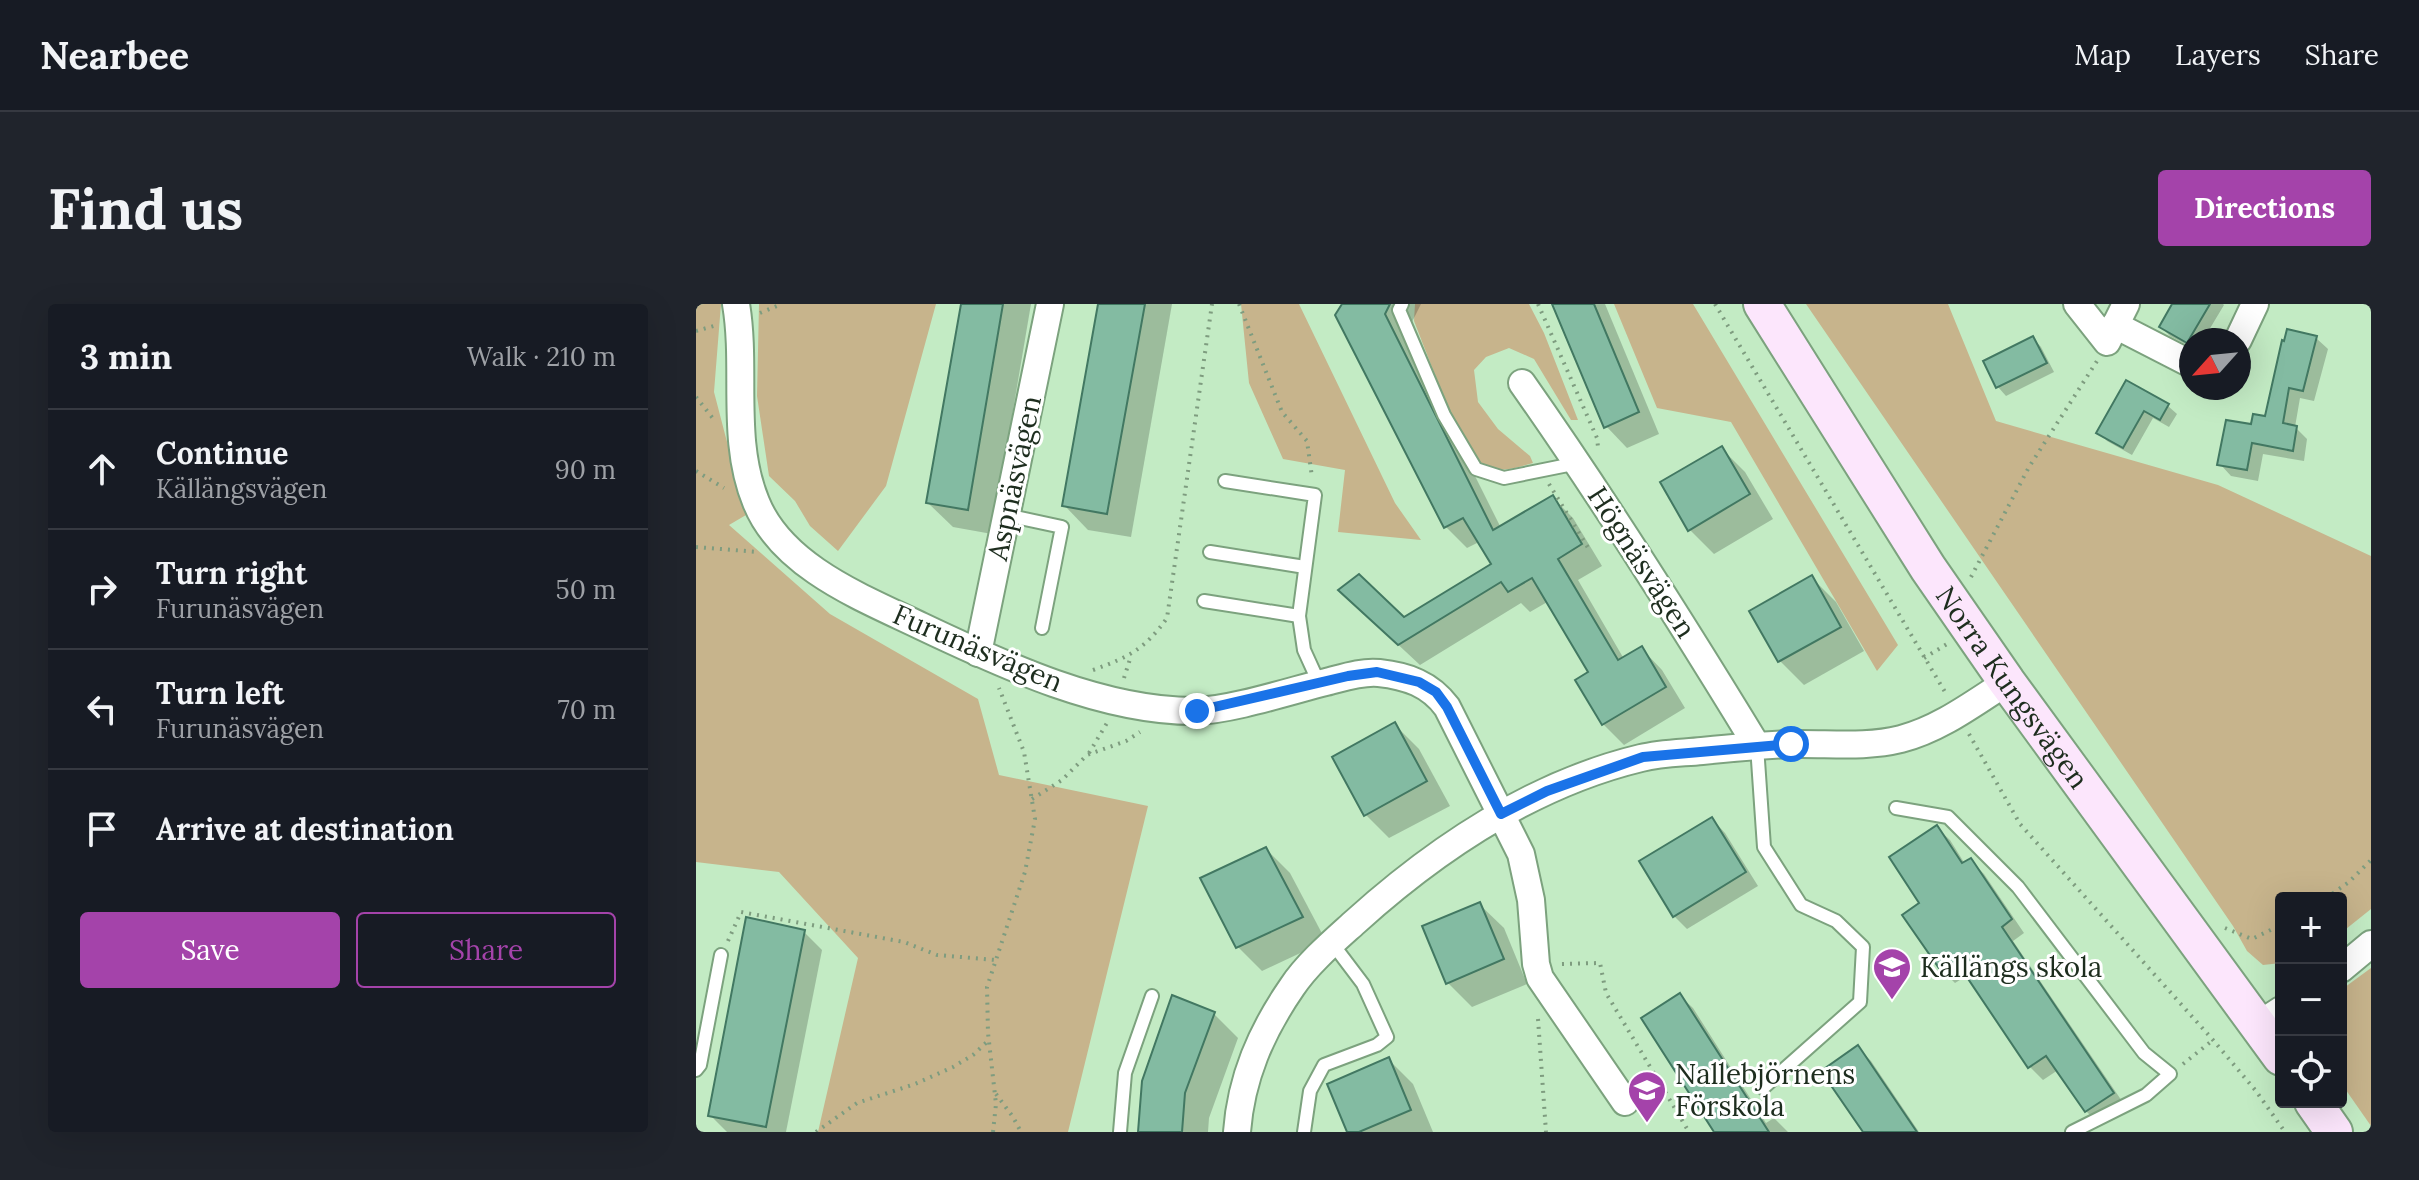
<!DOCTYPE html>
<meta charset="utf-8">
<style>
:root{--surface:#171b24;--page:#20242c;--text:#f1f3f6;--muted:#9ea1a6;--line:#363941;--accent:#a443aa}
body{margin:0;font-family:Lora,serif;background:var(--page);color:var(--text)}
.controls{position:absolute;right:24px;bottom:24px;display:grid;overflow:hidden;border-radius:8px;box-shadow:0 8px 32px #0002}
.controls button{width:72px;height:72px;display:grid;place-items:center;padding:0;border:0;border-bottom:2px solid var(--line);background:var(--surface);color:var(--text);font:40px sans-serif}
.compass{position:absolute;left:1483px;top:24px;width:72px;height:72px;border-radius:50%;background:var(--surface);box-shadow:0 8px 32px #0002;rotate:243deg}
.stop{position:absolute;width:24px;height:24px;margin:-18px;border:6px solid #1a73e8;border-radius:50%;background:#fff}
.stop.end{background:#1a73e8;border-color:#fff;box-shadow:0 2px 8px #0008}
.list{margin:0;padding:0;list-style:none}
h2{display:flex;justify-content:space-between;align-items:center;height:104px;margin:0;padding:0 32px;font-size:34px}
h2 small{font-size:26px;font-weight:400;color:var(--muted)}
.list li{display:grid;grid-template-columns:52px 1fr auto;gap:24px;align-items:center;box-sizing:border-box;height:120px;padding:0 32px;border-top:2px solid var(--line)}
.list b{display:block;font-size:30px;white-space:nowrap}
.list p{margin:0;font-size:26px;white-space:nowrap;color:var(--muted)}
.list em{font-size:26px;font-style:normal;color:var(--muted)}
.actions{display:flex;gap:16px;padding:24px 32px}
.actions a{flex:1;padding:18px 0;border:2px solid var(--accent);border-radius:8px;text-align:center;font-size:28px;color:var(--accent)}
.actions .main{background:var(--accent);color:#fff}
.icon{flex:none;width:44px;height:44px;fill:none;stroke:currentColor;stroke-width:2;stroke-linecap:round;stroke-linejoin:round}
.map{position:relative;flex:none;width:1675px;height:828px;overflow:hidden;border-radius:8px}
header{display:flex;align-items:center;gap:48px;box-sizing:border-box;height:112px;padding:0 40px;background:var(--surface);border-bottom:2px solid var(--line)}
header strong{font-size:38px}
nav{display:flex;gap:44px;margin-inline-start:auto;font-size:28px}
.intro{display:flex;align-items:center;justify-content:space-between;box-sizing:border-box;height:192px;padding:0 48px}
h1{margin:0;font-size:56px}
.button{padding:20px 36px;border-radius:8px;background:var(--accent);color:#fff;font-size:28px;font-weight:700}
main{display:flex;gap:48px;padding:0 48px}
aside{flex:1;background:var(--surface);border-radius:8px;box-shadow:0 8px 32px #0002}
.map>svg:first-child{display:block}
.green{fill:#c7b48c}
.shadow{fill:#0003}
.building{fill:#83bba2;stroke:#427862;stroke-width:2}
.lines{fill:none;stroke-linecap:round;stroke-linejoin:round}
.service-casing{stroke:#7ca27e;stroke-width:16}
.minor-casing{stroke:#7ca27e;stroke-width:30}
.secondary-casing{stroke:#7ca27e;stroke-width:40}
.path{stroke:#7e9c7f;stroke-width:4;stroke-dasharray:2 6;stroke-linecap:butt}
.service{stroke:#fff;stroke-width:12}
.minor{stroke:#fff;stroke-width:26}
.secondary{stroke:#fce6fc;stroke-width:36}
.route{stroke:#1a73e8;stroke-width:10}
.labels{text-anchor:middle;stroke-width:6;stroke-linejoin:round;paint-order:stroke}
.street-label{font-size:28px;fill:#1d2d1e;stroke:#fff}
.poi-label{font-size:28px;fill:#1d2d1e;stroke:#fff;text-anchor:start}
</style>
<header>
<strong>Nearbee</strong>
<nav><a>Map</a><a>Layers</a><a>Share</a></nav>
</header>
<div class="intro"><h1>Find us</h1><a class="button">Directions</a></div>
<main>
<aside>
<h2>3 min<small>Walk · 210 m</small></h2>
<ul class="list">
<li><svg class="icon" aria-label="ahead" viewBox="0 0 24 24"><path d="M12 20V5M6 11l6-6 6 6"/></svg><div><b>Continue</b><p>Källängsvägen</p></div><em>90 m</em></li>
<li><svg class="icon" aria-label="right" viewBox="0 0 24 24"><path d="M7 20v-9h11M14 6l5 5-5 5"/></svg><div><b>Turn right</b><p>Furunäsvägen</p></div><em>50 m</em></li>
<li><svg class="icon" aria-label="left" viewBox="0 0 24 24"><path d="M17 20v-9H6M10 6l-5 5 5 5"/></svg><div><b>Turn left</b><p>Furunäsvägen</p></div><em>70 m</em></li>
<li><svg class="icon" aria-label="arrive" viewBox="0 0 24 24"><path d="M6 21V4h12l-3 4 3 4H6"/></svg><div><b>Arrive at destination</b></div></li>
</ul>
<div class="actions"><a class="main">Save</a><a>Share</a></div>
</aside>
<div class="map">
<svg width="1675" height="828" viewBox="0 0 1675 828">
<rect width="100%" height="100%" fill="#c3ebc4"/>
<g class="green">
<path d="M0,0H25L18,88L50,211L33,221L134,310L282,395L303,471L452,502L372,828H122L162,654L83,568L0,558Z"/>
<path d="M63,0H240L190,182L142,247L114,222L99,197L73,172L61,92Z"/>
<path d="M545,0H603L699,199L725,236L642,228L649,166L587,155L553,79Z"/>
<path d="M719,0H833L848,29L882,116H875L838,55L813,44L790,53L778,66L782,98L802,125L834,152L837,159C821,163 805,170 789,162C767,150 729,44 718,17Z"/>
<path d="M918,0H997L1202,341L1181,367L1035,118L961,104Z"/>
<path d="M1110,0H1252L1300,117L1522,181L1675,252V605L1645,629V594H1585V659L1567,661L1551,647L1537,622Z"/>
<path d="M1675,664V822L1645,779V686Z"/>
</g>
<g class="shadow">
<path d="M267,0H335L296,230L257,223L232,199Z"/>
<path d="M404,0H476L435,233L392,226L368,201Z"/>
<path d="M648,0H725L709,32L805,224L856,193L877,214L906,262L882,276L928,355L945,344L966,366L989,404L928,441L907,420L895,368L853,297L834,308L825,299L724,361L666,307L708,315L797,261L783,238L771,244L750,223Z"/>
<path d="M858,0H909L963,130L931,144L910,122Z"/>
<path d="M1480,0H1527L1528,1L1507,36H1495V43L1474,32L1465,23Z"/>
<path d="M1337,34L1345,43L1358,68L1310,92L1302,83L1289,58Z"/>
<path d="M1620,34L1632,45L1618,97L1604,94L1599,123L1611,135L1608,157L1567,150L1562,177L1535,172L1524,160L1557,123L1571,114Z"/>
<path d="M1431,78L1472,102L1481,110L1473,123L1457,114L1436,151L1411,137L1403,128Z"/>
<path d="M1025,144L1049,168L1077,215L1018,250L994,226Z"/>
<path d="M1116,274L1140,298L1168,347L1108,381L1084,357L1056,308Z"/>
<path d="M699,421L723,445L754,502L693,534L669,510Z"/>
<path d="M1016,515L1029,529L1062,582L991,625L978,612Z"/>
<path d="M1240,523L1254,536L1269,560L1274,556L1288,570L1328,629L1317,637L1430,803L1403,820L1390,807L1362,766L1347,776L1334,763L1272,671L1259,679L1246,666L1226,599Z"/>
<path d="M570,545L594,569L630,637L566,667L542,643Z"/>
<path d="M783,600L808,624L831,680L776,703L751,678Z"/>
<path d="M108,628L126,646L90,828H31L14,811Z"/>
<path d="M983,691L997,704L1070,819L1078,814L1092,828H1020Z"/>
<path d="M518,710L542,734L513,814L512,828H444Z"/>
<path d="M1162,744L1175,757L1223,828H1169Z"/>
<path d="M693,756L717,780L737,828H653Z"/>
</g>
<g class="building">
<path d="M265,0H307L272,206L230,199Z"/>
<path d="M402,0H449L411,210L366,202Z"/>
<path d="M646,0H694L689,10L797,226L857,191L886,240L862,255L922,356L946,342L970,383L906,421L879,376L892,368L836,274L812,288L805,278L702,341L642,286L663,270L708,313L795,260L767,214L748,224L639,11Z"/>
<path d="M856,0H898L943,108L908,124Z"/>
<path d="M1476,0H1514L1491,39L1463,23Z"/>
<path d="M1591,25L1621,32L1607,87L1593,84L1587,119L1601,122L1597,147L1556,139L1551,166L1521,161L1530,116L1555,120L1557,110L1569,112L1586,36L1588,37Z"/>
<path d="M1337,32L1351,59L1300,84L1287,57Z"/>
<path d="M1430,76L1473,100L1464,116L1448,107L1427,144L1400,129Z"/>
<path d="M1026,142L1054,190L992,227L964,178Z"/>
<path d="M1116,271L1145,323L1082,358L1053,307Z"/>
<path d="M699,418L731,477L668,512L636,453Z"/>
<path d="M1016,513L1050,568L977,613L943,557Z"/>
<path d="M1241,521L1266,559L1275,554L1316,615L1306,623L1418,789L1389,808L1350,752L1332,764L1260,657L1245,667L1206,611L1223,599L1193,553Z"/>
<path d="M570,543L607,613L540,644L504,574Z"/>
<path d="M784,598L808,655L750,680L726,622Z"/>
<path d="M50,613L109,626L70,823L12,812Z"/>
<path d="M984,689L1073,828H1018L945,714Z"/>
<path d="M476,691L519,708L489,789L486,828H442L446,777Z"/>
<path d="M1162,741L1221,828H1167L1125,767Z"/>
<path d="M693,753L715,806L663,828H651L631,780Z"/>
</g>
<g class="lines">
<defs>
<g id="service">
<path d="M706,0L703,6L748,111L780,165L808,174L882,159"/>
<path d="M529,177L619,191L603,312L608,346L623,379"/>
<path d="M310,211L366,223L346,324"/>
<path d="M514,248L609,263"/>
<path d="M508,297L603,312"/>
<path d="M1061,442L1068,543L1105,601L1140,617L1167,643L1164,698L1067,784"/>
<path d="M1200,504L1252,513L1322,583L1448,749L1474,770L1450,791L1376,828"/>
<path d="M0,766L4,761L25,651"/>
<path d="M424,828L429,769L456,692"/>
<path d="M608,828L614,787L628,761L681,741L691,733L667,680L636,639"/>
</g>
<g id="minor">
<path d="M40,0C51,65 34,135 60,198C86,263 167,294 225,322C307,361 408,408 500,407C536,406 594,387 630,378C646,374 666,367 683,369C711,372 734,380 751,403L825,550L835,596L840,660L844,674L929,798"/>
<path d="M1381,0L1411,38L1430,0"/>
<path d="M1419,21L1495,60"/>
<path d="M1542,36L1559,0"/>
<path d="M826,79C909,197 986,319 1061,442"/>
<path d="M282,349L354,0"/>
<path d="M1645,665L1675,640"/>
<path d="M1562,721L1585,706"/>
<path d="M541,828C545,774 565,728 596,683C612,659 638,637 659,618C741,544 837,480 945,454C965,449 986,449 1006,447C1036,444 1066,441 1096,440C1132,439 1169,444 1205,435C1244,425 1278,399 1311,378"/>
</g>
<g id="secondary">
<path id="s1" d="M1066,0L1232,264L1311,378L1585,753"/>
<path d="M1617,798L1638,828"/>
</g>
</defs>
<use href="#service" class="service-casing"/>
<use href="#minor" class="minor-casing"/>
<use href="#secondary" class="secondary-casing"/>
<g class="path">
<path d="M543,0L586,108L611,137L616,173"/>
<path d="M842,0L901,134L902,143"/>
<path d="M1019,0L1249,388"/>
<path d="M64,9L86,0"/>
<path d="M0,27L21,21"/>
<path d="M0,93L19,117"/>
<path d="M0,167L28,184"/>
<path d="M853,180L894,247"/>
<path d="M0,243L62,248"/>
<path d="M1275,273L1333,163L1401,57"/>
<path d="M1228,354L1251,340"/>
<path d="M397,366C433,353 449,345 471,314L516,0"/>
<path d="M428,374L435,352"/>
<path d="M1273,430L1324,520L1517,736L1560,787L1589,828"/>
<path d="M393,449L411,419"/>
<path d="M336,495L366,476L391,451L430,437L444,428"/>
<path d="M1630,594L1653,578L1675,556"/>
<path d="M1529,624L1556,635L1585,621"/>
<path d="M32,637L45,608L208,638L241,651L300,656"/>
<path d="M866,660L904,659L910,689L993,828"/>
<path d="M842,715L850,828"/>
<path d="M1487,760L1517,736"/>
<path d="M300,790L317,813L325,828"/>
<path d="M120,828L161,799L219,780L257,763L277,751L293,736"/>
<path d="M297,828L300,800L292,729L291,683L329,568L339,515L328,448L303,384"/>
</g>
<use href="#service" class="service"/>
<use href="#minor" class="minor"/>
<use href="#secondary" class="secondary"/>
</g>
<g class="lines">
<path class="route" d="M501,407L652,372L681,368L723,378L740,388L751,403L805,510L851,487L947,453L1095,440"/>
</g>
<defs>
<symbol id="school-pin" viewBox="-11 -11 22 30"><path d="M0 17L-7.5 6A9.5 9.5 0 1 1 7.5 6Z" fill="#a443aa" stroke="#fff"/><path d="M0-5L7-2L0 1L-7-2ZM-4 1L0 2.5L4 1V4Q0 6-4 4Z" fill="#fff"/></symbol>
</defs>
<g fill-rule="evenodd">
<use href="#school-pin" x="1174" y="641" width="44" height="60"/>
<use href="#school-pin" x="929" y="764" width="44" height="60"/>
</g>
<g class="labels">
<g class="street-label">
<text transform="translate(318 174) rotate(-78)" y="10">Aspnäsvägen</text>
<text transform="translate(946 258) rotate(57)" y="10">Högnäsvägen</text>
<text transform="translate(282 344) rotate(23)" y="10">Furunäsvägen</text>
<text dy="10" stroke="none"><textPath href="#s1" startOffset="458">Norra Kungsvägen</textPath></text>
</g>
<g class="poi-label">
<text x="1224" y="673">Källängs skola</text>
<text x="979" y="780">Nallebjörnens<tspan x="979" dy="32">Förskola</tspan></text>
</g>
</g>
</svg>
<div class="controls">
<button>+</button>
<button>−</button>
<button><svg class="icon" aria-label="locate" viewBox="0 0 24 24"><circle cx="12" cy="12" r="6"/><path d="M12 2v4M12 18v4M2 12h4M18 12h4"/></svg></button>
</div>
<svg class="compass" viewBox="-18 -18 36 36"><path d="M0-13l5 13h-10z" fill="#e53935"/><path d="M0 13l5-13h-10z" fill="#9ea1a6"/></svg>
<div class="stop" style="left:1095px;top:440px"></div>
<div class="stop end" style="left:501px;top:407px"></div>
</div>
</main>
